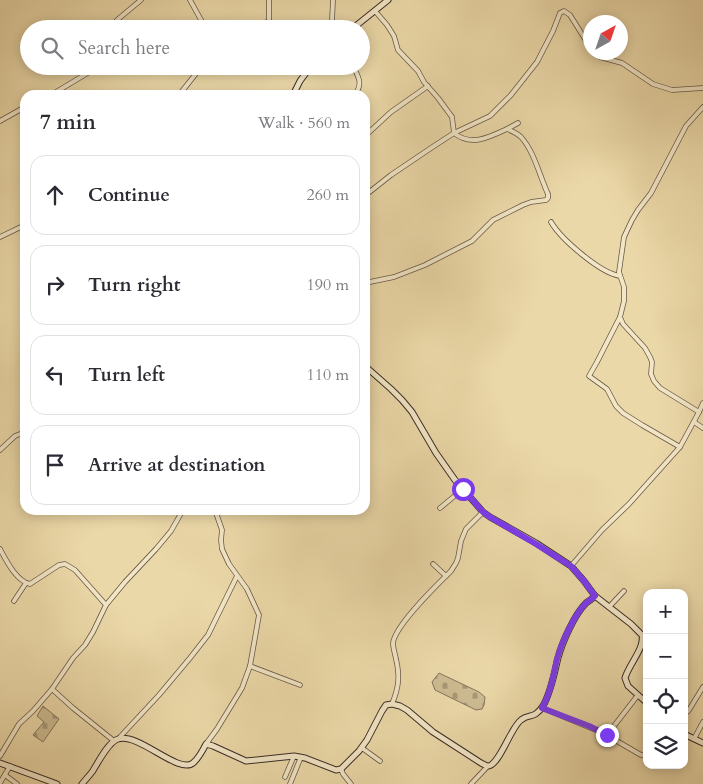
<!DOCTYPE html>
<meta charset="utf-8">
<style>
:root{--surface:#fff;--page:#f7f7f7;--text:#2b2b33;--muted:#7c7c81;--line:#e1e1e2}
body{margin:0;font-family:Cardo,serif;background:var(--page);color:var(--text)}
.controls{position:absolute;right:15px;bottom:15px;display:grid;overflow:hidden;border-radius:10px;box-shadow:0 2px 12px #0003}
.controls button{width:45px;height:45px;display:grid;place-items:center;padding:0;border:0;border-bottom:1px solid var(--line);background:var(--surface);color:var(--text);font:25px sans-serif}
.compass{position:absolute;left:583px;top:15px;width:45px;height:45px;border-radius:50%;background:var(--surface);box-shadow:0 2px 12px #0003;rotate:40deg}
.stop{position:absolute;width:15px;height:15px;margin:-11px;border:4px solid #7c3aed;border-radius:50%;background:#fff}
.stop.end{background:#7c3aed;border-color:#fff;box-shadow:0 1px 5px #0008}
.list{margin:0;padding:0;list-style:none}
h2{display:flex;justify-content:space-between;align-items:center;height:65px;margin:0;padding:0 20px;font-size:21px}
h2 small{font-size:16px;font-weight:400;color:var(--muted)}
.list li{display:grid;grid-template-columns:32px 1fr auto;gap:15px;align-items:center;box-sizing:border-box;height:80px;margin:0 10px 10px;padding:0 10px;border:1px solid var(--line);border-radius:15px}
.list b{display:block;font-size:19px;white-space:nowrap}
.list em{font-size:16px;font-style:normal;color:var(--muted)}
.icon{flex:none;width:28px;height:28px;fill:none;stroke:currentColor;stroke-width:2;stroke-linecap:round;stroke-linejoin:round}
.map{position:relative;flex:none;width:703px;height:784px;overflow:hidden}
.search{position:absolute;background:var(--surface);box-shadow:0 2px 12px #0003;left:20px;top:20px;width:350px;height:55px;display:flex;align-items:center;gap:12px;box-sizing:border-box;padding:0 18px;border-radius:28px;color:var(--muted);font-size:19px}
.panel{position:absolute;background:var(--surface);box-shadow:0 2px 12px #0003;left:20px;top:90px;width:350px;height:425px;border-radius:15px}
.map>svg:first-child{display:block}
.cemetery{fill:url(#cemetery-stones);stroke:#84745d}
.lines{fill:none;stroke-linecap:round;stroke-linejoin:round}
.street-casing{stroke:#665848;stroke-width:5.5}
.secondary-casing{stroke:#3a2d28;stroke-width:7}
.street{stroke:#f2e6c6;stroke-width:4}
.secondary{stroke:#f2e6c6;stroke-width:5}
.route{stroke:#7c3aed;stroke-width:6}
</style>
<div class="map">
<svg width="703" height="784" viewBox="0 0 703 784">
<defs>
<pattern id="cemetery-stones" width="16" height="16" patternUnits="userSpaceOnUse" patternTransform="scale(1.25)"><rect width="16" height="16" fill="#cdbb92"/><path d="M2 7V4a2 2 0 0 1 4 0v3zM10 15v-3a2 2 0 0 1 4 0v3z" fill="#a79877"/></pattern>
</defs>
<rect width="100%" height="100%" fill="#ebd8a8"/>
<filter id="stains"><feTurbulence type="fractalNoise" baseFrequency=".004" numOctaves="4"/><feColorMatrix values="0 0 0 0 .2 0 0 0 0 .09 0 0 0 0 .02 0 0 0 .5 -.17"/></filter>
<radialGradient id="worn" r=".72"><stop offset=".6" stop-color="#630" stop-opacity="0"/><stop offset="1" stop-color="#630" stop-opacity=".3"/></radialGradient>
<g class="cemetery">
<path d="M439,673L479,692L485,697L484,705L482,709L476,710L435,690L432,682Z"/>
<path d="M43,706L59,719L43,742L33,735L44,722L37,716Z"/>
</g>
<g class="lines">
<defs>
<g id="street">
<path d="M190,0L206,29"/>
<path d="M269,0V21L275,29"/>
<path d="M333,0L332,21L333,29"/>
<path d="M112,29L117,20L141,0"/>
<path d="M251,29L269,21"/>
<path d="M596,52L600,57L622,63L653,84L672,90L703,88"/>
<path d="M353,66C359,78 363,83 355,95"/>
<path d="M51,95L91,71L93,66"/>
<path d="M179,95L202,66"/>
<path d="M0,121L25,107"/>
<path d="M507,129L518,123"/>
<path d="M365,136L391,112L428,86"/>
<path d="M365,194H367L391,175L431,148L454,133L490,116L511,95L537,62L553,31L560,13L564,11L570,15L590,47"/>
<path d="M551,222C561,239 600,273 620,276"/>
<path d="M0,237L25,225"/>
<path d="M365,283L394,277L425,265L472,241L493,220L523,205L531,202L546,200L548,198V194C540,177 534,151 521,137C517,133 512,131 507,129C490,137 471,147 454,133L452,117L438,98L424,82L418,71L398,50L394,36L387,25L375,11"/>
<path d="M620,317L597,362L589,376L607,389L616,406L623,413L642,425L680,447"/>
<path d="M699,412L703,403"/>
<path d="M694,422L703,428"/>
<path d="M0,450L15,436L25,432"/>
<path d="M440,508L463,489"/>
<path d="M0,549C6,560 16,581 30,584L59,565L65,564L75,570L106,605"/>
<path d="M433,564L446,576"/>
<path d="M571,566L602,530L629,504L680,447L699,412L660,388L654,381L651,374L652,362L650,357L645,348L623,324L620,317L624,301V287L619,272L624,237L632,220L638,210L651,193L686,126L703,107"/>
<path d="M14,601L26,583"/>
<path d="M609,607L624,591"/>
<path d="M250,666L300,685"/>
<path d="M392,704C399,687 400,676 396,659C395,654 393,648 393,643C395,625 437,585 451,571L456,563L458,558L461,541L466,529L483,512"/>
<path d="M542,708L603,733L641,755L647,754"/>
<path d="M684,715L689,710L703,687"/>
<path d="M607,735L638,695"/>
<path d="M119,738L159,695L190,658L208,635L237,576"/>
<path d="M694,739L703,722"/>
<path d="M114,741L73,708L52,689L73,658L85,645L93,632L106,605L125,582L156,549L171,531L183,510"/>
<path d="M206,744L217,729L242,688L250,666L259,615L247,589L229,564L222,549L221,540L222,530L215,510"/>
<path d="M362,748L380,761"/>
<path d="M0,756L19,724L33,711L52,689"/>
<path d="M341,769L343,774L351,784"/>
<path d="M5,775L17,784"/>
<path d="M285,777L294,756"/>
<path d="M0,783L10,766"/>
<path d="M290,784L301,757"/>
<path d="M471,784L488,766"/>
</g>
<g id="secondary">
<path d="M352,29L388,0"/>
<path d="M293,95L300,81L311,66"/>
<path d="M365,366L391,389L402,400L412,412L436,453L455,480L483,512L490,517L536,543L571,566L584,581L595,596L631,624L642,635C645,648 629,664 625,678L628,686L647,703"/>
<path d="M684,734L703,743"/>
<path d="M0,763L57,784"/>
<path d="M82,784C85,780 89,776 92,772C98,763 108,742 118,739C138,732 179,775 193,763C199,758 203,750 206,744L213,746L246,761L294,756L305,758L336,770L341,769L359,751L367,740L382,711L386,705L392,704L400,706L407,710L433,732L481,763C481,763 487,766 488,766C499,766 511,727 521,720C529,713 534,720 543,706C551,692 554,674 558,658C562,643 574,615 586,603C589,601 592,599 595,596"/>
</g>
</defs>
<use href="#street" class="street-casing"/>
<use href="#secondary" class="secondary-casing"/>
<use href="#street" class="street"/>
<use href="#secondary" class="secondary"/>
</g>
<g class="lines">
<path class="route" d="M463,489L483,512L490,517L536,544L571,566L584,581L595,596C592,599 588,601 586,603C574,615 561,644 557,659C553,676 551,693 542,708L589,726L607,735"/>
</g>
<rect width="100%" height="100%" filter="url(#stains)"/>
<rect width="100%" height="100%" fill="url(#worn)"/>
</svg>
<div class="controls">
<button>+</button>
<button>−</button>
<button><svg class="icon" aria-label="locate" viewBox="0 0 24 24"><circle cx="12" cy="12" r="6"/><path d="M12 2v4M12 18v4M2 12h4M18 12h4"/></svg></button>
<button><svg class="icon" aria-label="layers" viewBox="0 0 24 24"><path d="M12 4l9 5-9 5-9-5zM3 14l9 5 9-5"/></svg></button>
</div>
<svg class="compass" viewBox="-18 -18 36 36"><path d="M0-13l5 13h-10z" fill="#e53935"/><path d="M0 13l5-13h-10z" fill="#7c7c81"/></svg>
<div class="stop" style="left:463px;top:489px"></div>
<div class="stop end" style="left:607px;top:735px"></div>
<div class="search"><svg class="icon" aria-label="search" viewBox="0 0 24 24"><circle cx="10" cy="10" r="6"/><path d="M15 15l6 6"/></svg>Search here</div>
<section class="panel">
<h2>7 min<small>Walk · 560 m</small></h2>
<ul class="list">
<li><svg class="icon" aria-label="ahead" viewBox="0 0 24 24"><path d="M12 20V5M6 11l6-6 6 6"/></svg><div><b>Continue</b></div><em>260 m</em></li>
<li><svg class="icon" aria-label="right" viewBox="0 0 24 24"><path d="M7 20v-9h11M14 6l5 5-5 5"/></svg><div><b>Turn right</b></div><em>190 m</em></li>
<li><svg class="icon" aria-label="left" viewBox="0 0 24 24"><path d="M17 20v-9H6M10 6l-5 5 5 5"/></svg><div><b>Turn left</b></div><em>110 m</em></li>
<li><svg class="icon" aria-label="arrive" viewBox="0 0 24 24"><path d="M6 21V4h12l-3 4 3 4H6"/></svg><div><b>Arrive at destination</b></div></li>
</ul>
</section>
</div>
